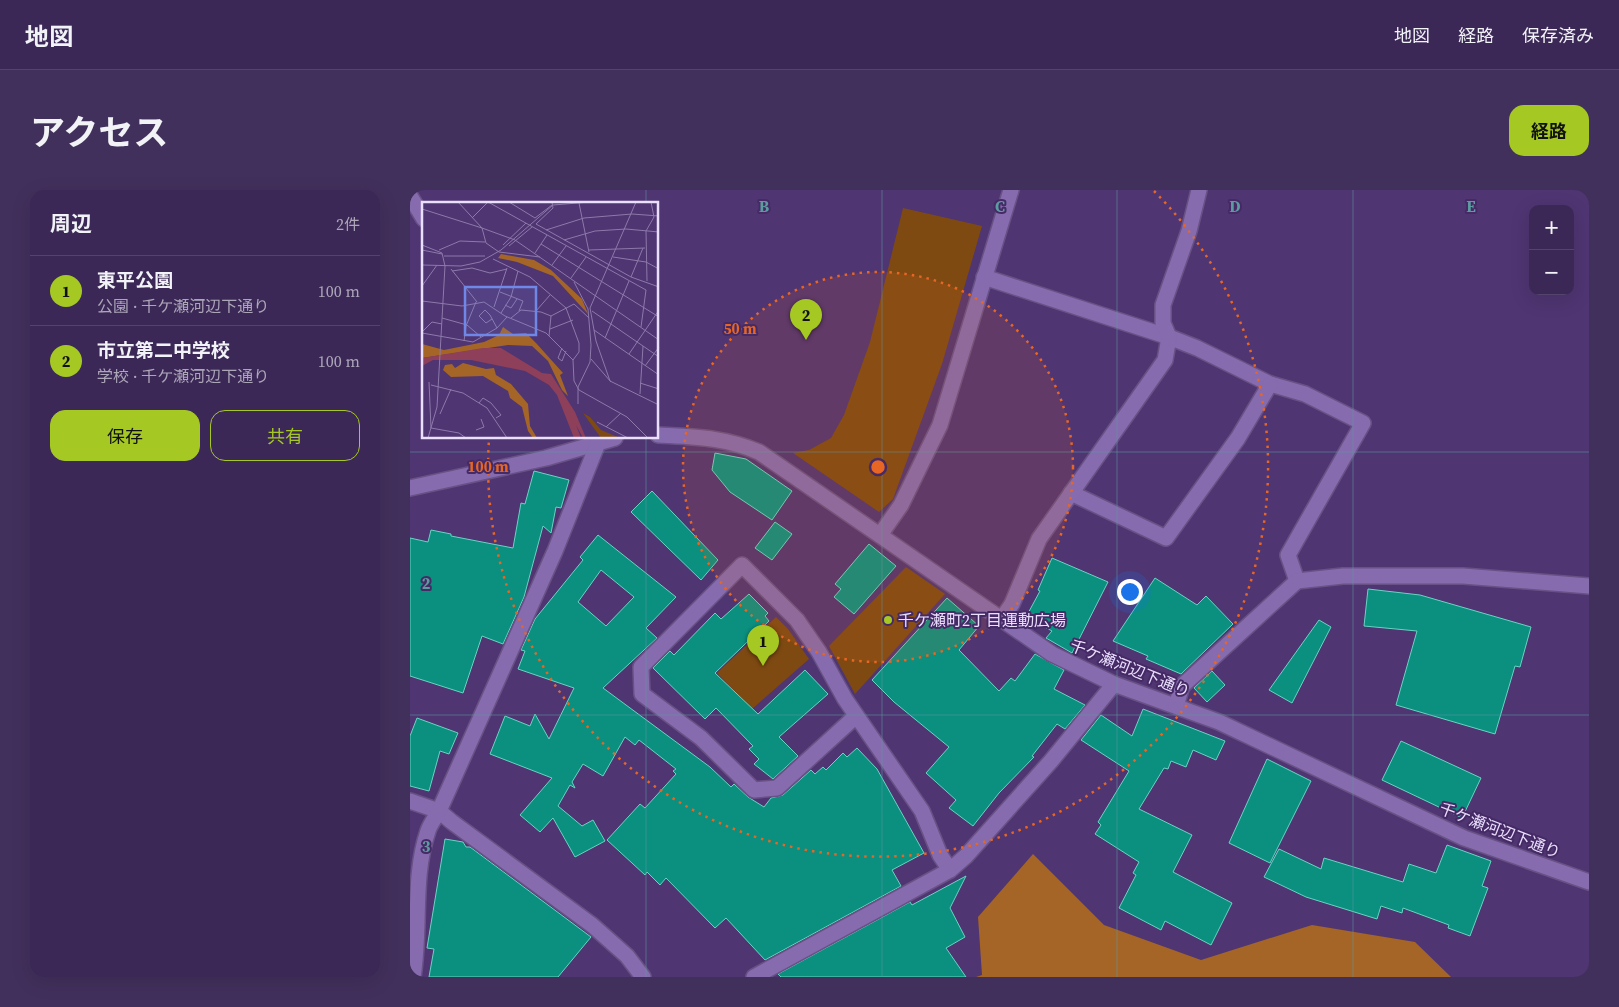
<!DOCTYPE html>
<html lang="ja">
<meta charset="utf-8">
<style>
:root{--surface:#3b2856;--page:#42305c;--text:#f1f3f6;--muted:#aca6b9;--line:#54446c;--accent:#a5c822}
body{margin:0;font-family:"Source Serif 4","Noto Sans JP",serif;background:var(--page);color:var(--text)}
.controls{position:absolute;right:15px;top:15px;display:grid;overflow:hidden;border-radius:10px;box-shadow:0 5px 20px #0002}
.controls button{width:45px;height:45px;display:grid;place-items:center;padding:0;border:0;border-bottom:1px solid var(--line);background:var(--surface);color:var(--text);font:25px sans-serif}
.you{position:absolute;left:719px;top:401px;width:18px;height:18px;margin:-12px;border:4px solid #fff;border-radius:50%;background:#1a73e8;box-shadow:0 0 0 8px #1a73e833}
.badge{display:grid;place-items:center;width:32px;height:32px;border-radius:50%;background:var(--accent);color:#111;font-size:16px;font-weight:700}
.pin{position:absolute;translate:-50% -41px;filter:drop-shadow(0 1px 2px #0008)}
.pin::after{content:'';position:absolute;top:26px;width:18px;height:15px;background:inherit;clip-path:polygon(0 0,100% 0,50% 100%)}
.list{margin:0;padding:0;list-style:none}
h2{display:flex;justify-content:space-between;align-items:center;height:65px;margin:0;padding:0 20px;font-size:21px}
h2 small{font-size:16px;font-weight:400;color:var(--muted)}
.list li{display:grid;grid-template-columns:32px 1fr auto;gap:15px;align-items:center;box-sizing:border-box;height:70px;padding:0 20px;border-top:1px solid var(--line)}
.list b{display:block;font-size:19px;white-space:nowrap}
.list p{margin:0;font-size:16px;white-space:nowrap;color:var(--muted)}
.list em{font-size:16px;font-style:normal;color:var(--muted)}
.actions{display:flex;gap:10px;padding:15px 20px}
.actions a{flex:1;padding:11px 0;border:1px solid var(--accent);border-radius:15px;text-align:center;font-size:18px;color:var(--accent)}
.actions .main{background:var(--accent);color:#111}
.map{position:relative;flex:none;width:1179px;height:787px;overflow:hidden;border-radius:15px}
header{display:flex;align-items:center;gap:30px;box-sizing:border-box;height:70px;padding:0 25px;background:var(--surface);border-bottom:1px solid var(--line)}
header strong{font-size:24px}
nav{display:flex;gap:28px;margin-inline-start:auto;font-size:18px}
.intro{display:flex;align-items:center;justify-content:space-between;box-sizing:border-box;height:120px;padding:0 30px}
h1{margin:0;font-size:35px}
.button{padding:12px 22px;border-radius:15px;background:var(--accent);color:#111;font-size:18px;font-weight:700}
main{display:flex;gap:30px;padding:0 30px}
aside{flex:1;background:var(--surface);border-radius:15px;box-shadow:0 5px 20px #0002}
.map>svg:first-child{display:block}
.green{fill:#7e4a12}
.forest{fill:#a46527}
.building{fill:#0b8f7f;stroke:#69d4c3;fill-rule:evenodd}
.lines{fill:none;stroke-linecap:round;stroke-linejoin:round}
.minor-casing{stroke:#685184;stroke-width:18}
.minor{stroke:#866bae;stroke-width:15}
.grid{fill:none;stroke:#5c9ba0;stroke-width:1;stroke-opacity:0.55}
.ring{fill:none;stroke:#e86624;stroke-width:2.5;stroke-dasharray:2.5 5}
.poi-dot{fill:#a5c822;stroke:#452a66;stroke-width:2}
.labels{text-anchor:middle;stroke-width:4;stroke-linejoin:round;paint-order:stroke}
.poi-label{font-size:16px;fill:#eadffd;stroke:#452a66;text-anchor:start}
.street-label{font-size:16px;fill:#eadffd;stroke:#452a66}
.inset-road{fill:none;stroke:#8d79aa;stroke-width:1}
.view{fill:#6f88e7;fill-opacity:0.15;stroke:#6f88e7;stroke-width:2.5}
.inset-edge{fill:none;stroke:#eadffd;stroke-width:2.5}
.grid-label{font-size:16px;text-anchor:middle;font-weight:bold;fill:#5c9ba0;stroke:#452a66;stroke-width:4;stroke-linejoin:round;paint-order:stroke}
.centre{fill:#e86624;stroke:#452a66;stroke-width:2.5}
.ring-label{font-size:15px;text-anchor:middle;font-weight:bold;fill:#e86624;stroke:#452a66;stroke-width:4;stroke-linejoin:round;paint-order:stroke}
</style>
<header>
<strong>地図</strong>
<nav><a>地図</a><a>経路</a><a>保存済み</a></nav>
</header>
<div class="intro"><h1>アクセス</h1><a class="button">経路</a></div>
<main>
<aside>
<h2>周辺<small>2件</small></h2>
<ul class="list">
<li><span class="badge">1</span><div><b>東平公園</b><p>公園 · 千ケ瀬河辺下通り</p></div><em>100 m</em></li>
<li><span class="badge">2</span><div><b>市立第二中学校</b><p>学校 · 千ケ瀬河辺下通り</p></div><em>100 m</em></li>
</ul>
<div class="actions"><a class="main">保存</a><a>共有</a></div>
</aside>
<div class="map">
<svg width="1179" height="787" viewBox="0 0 1179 787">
<rect width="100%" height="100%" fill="#4f3572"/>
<g class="green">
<path d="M493,18L572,36L532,174L483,309L469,322L383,263L399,260L421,248L434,225L460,152Z"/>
<path d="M496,377L535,404L445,504L419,456Z"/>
<path d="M366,427L378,439L399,469L342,519L307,483Z"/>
</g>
<path class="forest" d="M623,664L694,735L791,770L902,735L1005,752L1041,787H566L572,785L568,727Z"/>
<g class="building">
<path d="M305,263L336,269L382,301L362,330L320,302L302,280Z"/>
<path d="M124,281L159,290L151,318L146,317L141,343L133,336L114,407L93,454L72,446L53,503L0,486V348L18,352L21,340L41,344V346L103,358L111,313L115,314Z"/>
<path d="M242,301L308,370L291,390L221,322Z"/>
<path d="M365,332L382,344L362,370L345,358Z"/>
<path d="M188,345L266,407L236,438L247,448L193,498L300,577L321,597L324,594L338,607L354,617L361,608L373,605L401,580L405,584L413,577L416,580L433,563L437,567L447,558L467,579L514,663L482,680L491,696L355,770L316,728L305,738L256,688L250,695L237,682L235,685L197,650L230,614L235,618L266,584L263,581L266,579L229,550L225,555L215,547L193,586L173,574L162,592L165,598L160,595L148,616L172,636L183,630L195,651L165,667L143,628L130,642L110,625L142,588L80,564L95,526L120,536L125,524L139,549L164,498L108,479L115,461L111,460L125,429L173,370L170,367ZM191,380L224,407L196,436L168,412Z"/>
<path d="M459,354L486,376L444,424L424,407L431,399L425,394Z"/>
<path d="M642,368L698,392L662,463L636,448L642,441L616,427L630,401L628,400Z"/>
<path d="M745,388L787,415L796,406L823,434L771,484L736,469L738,466L703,451Z"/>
<path d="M958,399L1010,405L1121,437L1110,477L1105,476L1085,544L986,515L1007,441L954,436Z"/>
<path d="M339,404L358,423L355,426L359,431L305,483L348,524L395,480L418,504L369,547L388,566L363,589L344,574L349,569L339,559L343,556L306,518L295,529L243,478L260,461L264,465L305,423L311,429Z"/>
<path d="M537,408L569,436L549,460L589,501L601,488L605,491L625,464L654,480L644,499L675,515L655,539L647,534L622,566L624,567L589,603L563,636L539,618L546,610L516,583L539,557L484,512L462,490Z"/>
<path d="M909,430L921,437L882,513L859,500Z"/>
<path d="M802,481L815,495L797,512L784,498Z"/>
<path d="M733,519L815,551L806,570L783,560L776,577L761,571L758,579L754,578L729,619L782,645L763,682L822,713L801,755L755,731L751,740L709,718L726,685L723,683L729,672L685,644L691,635L688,632L719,581L671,550L691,525L722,546Z"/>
<path d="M7,528L48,543L39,564L30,561L19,601L0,596V546Z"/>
<path d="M991,551L1071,588L1052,628L972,590Z"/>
<path d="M857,569L901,591L860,673L819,653Z"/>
<path d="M35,649L53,652L56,657H60L181,747L148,787H19L24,759L17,758Z"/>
<path d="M1037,655L1081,671L1072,696L1078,698L1060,746L1038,738L1039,735L993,718L992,723L971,716L967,729L896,707L854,687L869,659L911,679L914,668L993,692L999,674L1026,683Z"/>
<path d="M556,686L540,718L555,747L536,758L556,787H371L368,784L500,712L502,715Z"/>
</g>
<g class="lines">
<defs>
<g id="minor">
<path d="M0,6L14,29"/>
<path d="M574,87L759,147L787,158L860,194L895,204L953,233L878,365L887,391"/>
<path d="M248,245C285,247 314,247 349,262L642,464L704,494L809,532L1054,648L1179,692"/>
<path d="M0,298L136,268L205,248"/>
<path d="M661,303L756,348L828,248L860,194"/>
<path d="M470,345L491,315L530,235L601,0"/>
<path d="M591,430L602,414L629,349L755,170L759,147L753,133V115L779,41L789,0"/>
<path d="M766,516L772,496L887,391L933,386H1053L1179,396"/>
<path d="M446,526L367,598L344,600L291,548L232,504L231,477L332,375L387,430L409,462L435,509L512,621L530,665L540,680"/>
<path d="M0,611L29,621L42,632L182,735L217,766L233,787"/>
<path d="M3,787C11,739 2,687 18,641C20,634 26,627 29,621L145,361L188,253"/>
<path d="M344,787L540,680L556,666L641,571L704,494"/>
</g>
</defs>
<use href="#minor" class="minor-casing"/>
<use href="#minor" class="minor"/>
</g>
<path class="grid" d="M236,0V14M472,0V787M707,0V787M943,0V787M236,248V787M0,262H1179M0,525H1179"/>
<circle cx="468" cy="277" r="195" fill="#e86624" fill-opacity=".12"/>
<g class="ring">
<circle cx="468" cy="277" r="195"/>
<path d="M744 1A390 390 0 1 1 79 250"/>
</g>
<circle class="poi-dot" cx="478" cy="430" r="5"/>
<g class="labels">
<g class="poi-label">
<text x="488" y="436">千ケ瀬町2丁目運動広場</text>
</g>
<g class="street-label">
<text transform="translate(720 478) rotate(22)" y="6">千ケ瀬河辺下通り</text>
<text transform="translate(1090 640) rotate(21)" y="6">千ケ瀬河辺下通り</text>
</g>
</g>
<g transform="translate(12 12)">
<rect width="236" height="236" fill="#4f3572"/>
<path d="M161,211L168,215L179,228L198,236H179Z" fill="#7e4a12"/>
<path d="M79,52L112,58L129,68L160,97L166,112L131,74L95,60L76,56ZM81,125L91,132L104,131L114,141L141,171L138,173L146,194L140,188L126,159L110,144L86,143L0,156V142L22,148L62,140L77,133ZM41,161L64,167L72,166L74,173L89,182L106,202L108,224L115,236H111L106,229L100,205L88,196L86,189L61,174L29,175L21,168L23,163L30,162L33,166Z" fill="#a46527"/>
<path d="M61,146H79L120,171L129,172L153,210L164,236H161L154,223L159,236H152L135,193L127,183L103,169L49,158H11L0,164V156Z" fill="#8e3f59"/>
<path class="inset-road" d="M36,0L60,26L93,38L237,138M66,0L224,88L219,125M87,0L113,16L130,3M130,0L131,6L114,22L209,75L237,85M214,0L168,106L174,139L188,179L237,203M157,1L167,50M0,7L60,26L64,41L77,50L118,55M50,16L66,0M124,28L162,16L210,12L237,14M142,38L173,29L204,27L237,30M119,42L237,115M0,43L20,51L23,64M81,43L104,21M87,44L110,25M0,48L20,52M17,48L38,39L63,40M167,48L223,46M113,51L125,33M22,54H63M191,55L224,60L237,67M71,57L108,75L144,106L157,141V150L151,158M0,63L39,64L58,60L79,48L131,3L168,0M130,63L144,44M29,67L55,100M30,69L50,66L68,71L85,67M209,75L221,46M149,76L164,55M225,79L224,29L232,15L229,0M152,80L166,107L169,143L168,160L156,185V202M0,84L15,63M78,90L101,99L97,109M0,99L40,104L62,100L83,114L124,131L151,158L152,179L157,188L205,215L226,236M83,103L89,106L95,97M72,105L85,66M114,109L128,93M170,109L237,155M79,111L89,95L96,69M20,116L45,123L59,135M89,116L99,108L119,110L129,114L152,102L167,116M70,117L64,121L57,114L63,108L68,113L75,126M128,127L151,118M172,128L237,173M0,130L10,120L20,122M0,131L51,140L75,126L85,115M127,134L129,114M183,136L207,79M42,139L44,124L54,100M140,146L136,156L140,159L144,149M207,152L237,108M169,157L189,180M223,164L237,145M7,180L9,226L37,231L44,236M218,181L237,187M9,183L41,191L65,206L85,236M218,192L221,144M57,201L61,196L69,201L79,213L74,216M18,212L29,187M175,220L206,236M184,225L199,211M54,228L62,225L59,217M6,236L15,205L23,64"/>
<path class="view" d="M43,85H114V133H43Z"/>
<rect width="236" height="236" class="inset-edge"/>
</g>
<g class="grid-label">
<text x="354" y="22">B</text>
<text x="590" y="22">C</text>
<text x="825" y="22">D</text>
<text x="1061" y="22">E</text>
<text x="16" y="399">2</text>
<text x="16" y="662">3</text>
</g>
<circle cx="468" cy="277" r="8" class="centre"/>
<g class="ring-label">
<text x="330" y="144">50 m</text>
<text x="78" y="282">100 m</text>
</g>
</svg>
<div class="controls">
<button>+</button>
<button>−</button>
</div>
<div class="you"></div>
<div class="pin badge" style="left:353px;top:476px">1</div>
<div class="pin badge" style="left:396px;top:150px">2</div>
</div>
</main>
